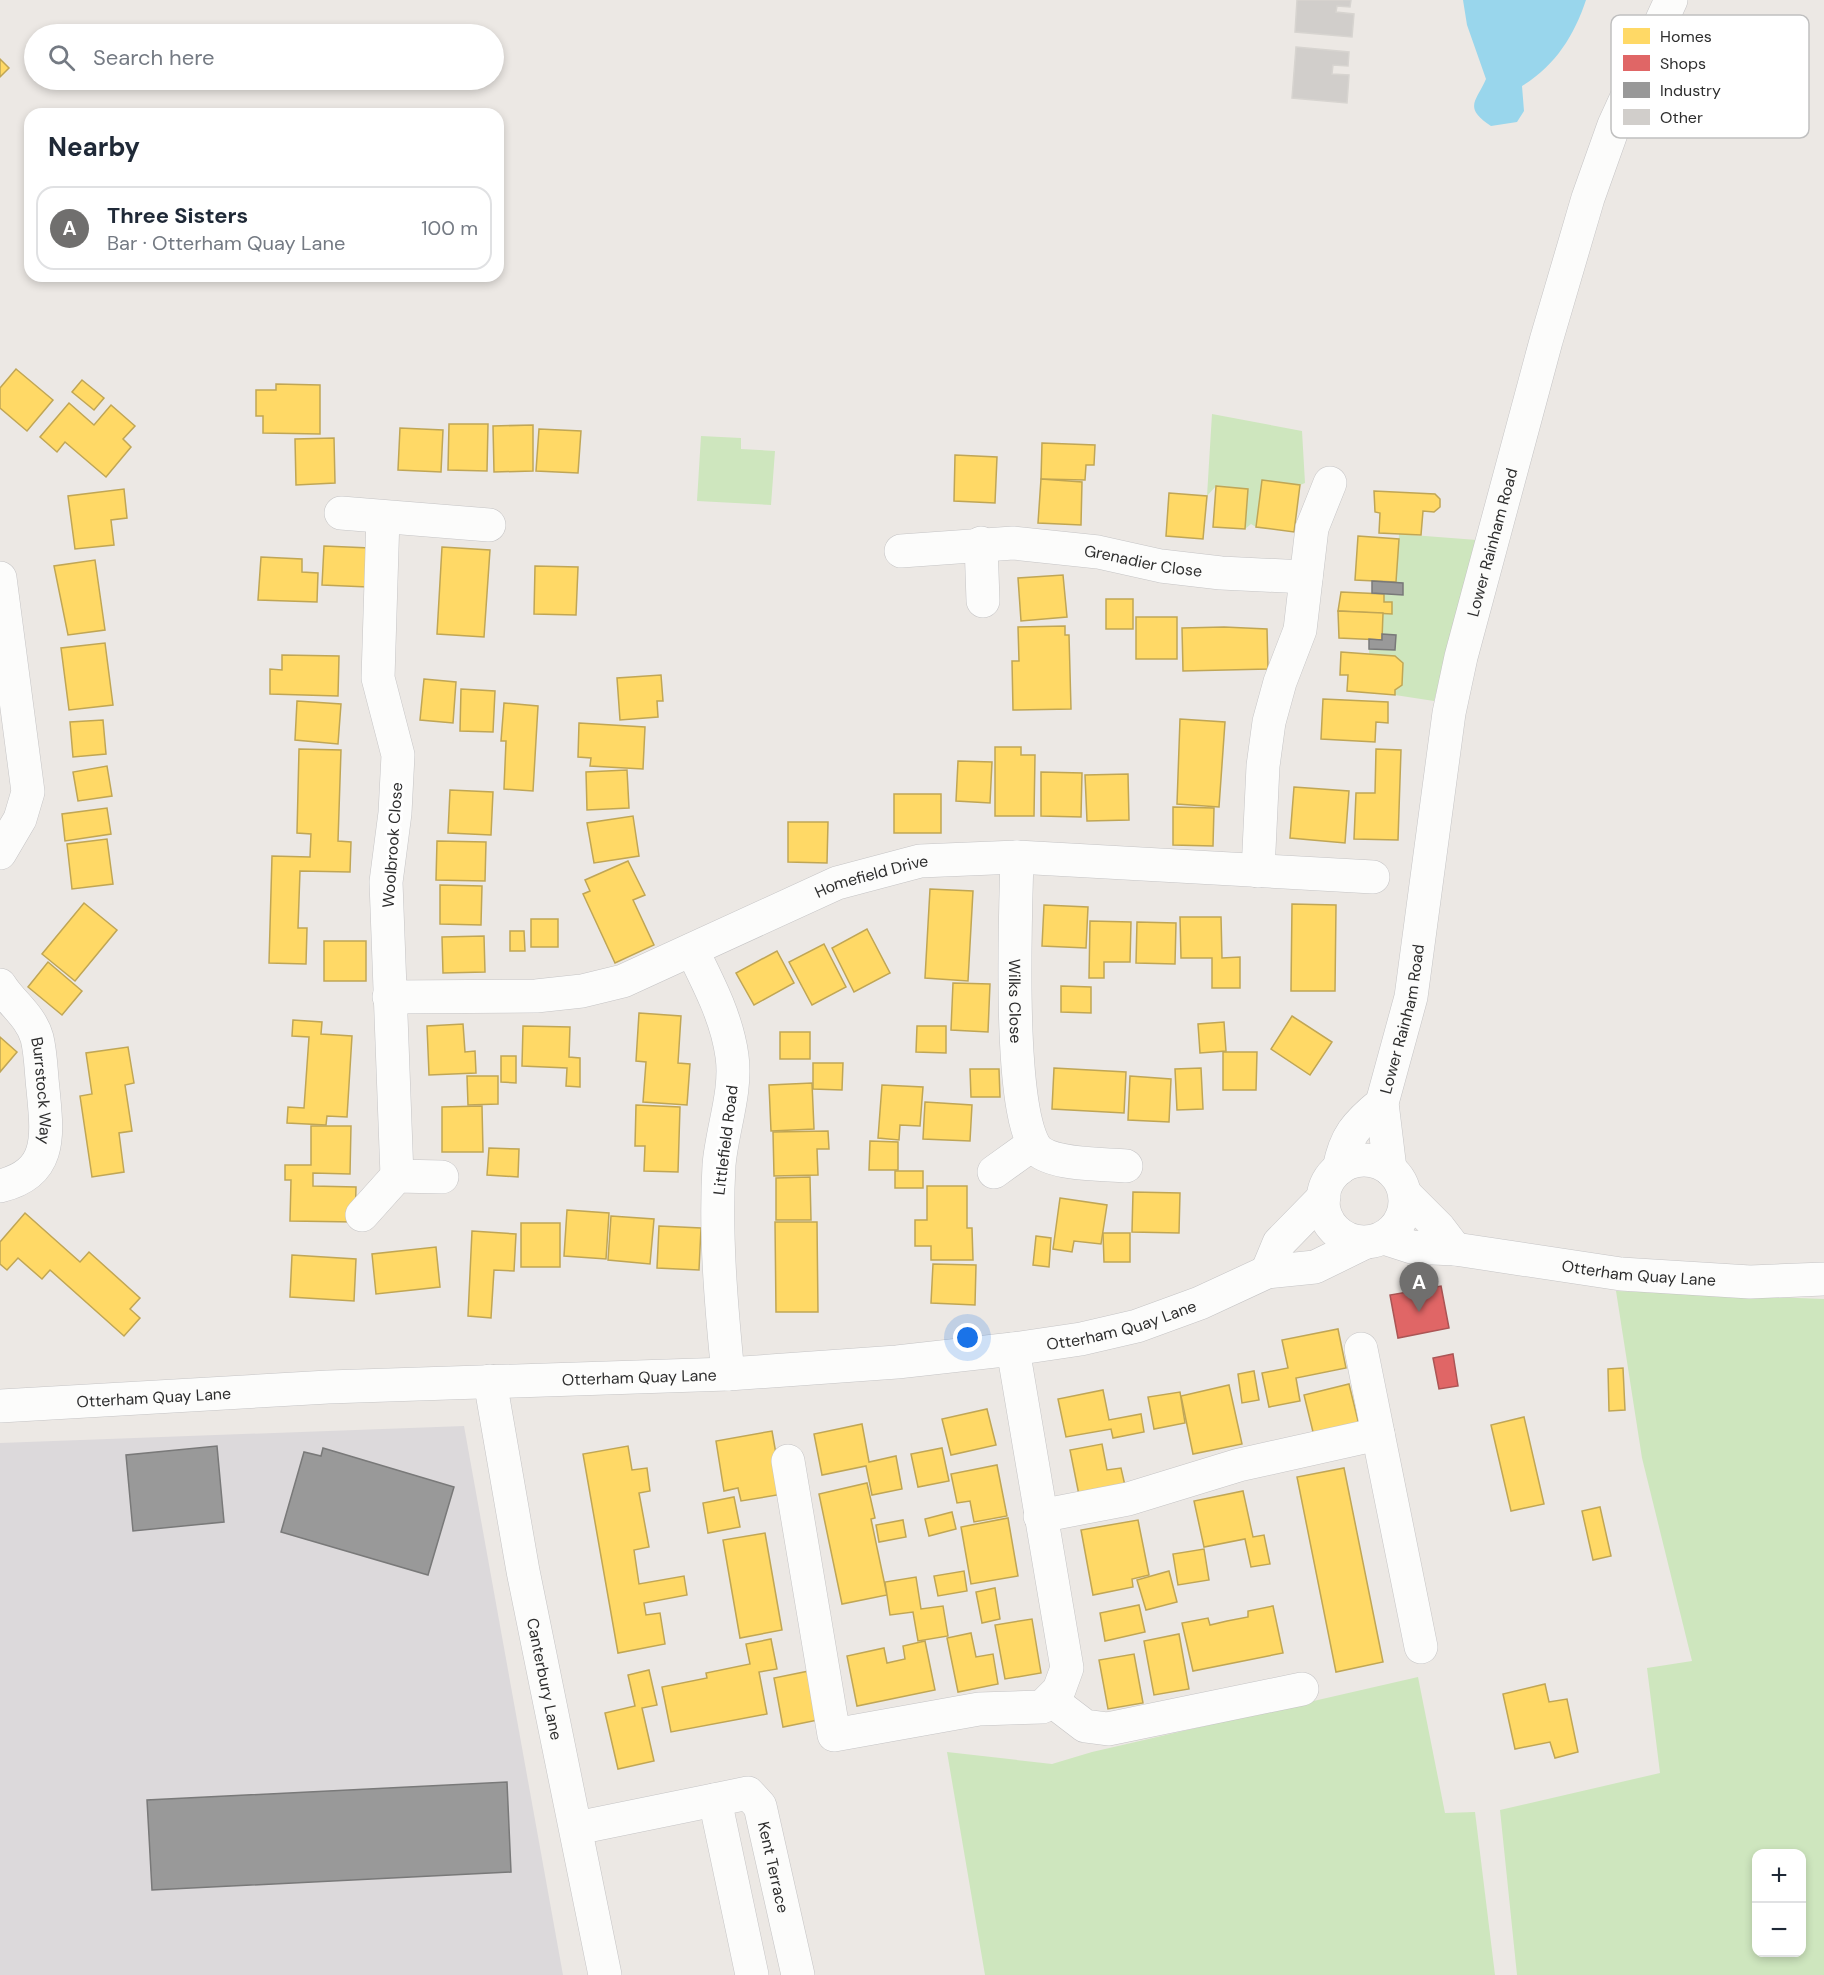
<!DOCTYPE html>
<meta charset="utf-8">
<style>
:root{--surface:#fff;--page:#f2f2f3;--text:#1f2937;--muted:#747a83;--line:#e0e1e3;--accent:#706f6e}
body{margin:0;font-family:"DM Sans",sans-serif;background:var(--page);color:var(--text)}
.controls{position:absolute;right:18px;bottom:18px;display:grid;overflow:hidden;border-radius:12px;box-shadow:0 3px 9px #0003}
.controls button{width:54px;height:54px;display:grid;place-items:center;padding:0;border:0;border-bottom:2px solid var(--line);background:var(--surface);color:var(--text);font:30px sans-serif}
.you{position:absolute;left:968px;top:1338px;width:21px;height:21px;margin:-15px;border:4px solid #fff;border-radius:50%;background:#1a73e8;box-shadow:0 0 0 9px #1a73e833}
.badge{display:grid;place-items:center;width:39px;height:39px;border-radius:50%;background:var(--accent);color:#fff;font-size:20px;font-weight:700}
.pin{position:absolute;translate:-50% -50px;filter:drop-shadow(0 2px 3px #0008)}
.pin::after{content:'';position:absolute;top:32px;width:21px;height:18px;background:inherit;clip-path:polygon(0 0,100% 0,50% 100%)}
.list{margin:0;padding:0;list-style:none}
h2{display:flex;justify-content:space-between;align-items:center;height:78px;margin:0;padding:0 24px;font-size:26px}
h2 small{font-size:20px;font-weight:400;color:var(--muted)}
.list li{display:grid;grid-template-columns:39px 1fr auto;gap:18px;align-items:center;box-sizing:border-box;height:84px;margin:0 12px 12px;padding:0 12px;border:2px solid var(--line);border-radius:18px}
.list b{display:block;font-size:22px;white-space:nowrap}
.list p{margin:0;font-size:20px;white-space:nowrap;color:var(--muted)}
.list em{font-size:20px;font-style:normal;color:var(--muted)}
.icon{flex:none;width:33px;height:33px;fill:none;stroke:currentColor;stroke-width:2;stroke-linecap:round;stroke-linejoin:round}
.map{position:relative;flex:none;width:1824px;height:1975px;overflow:hidden}
.search{position:absolute;background:var(--surface);box-shadow:0 3px 9px #0003;left:24px;top:24px;width:480px;height:66px;display:flex;align-items:center;gap:15px;box-sizing:border-box;padding:0 21px;border-radius:33px;color:var(--muted);font-size:22px}
.panel{position:absolute;background:var(--surface);box-shadow:0 3px 9px #0003;left:24px;top:108px;width:480px;height:174px;border-radius:18px}
.map>svg:first-child{display:block}
.industrial{fill:#dcd9db}
.green{fill:#cee6be;fill-rule:evenodd}
.water{fill:#99d6ec}
.homes{fill:#ffd966;stroke:#c0a655;stroke-width:1.5}
.shops{fill:#e06666;stroke:#ab5555;stroke-width:1.5}
.industry{fill:#999;stroke:#797979;stroke-width:1.5}
.building{fill:#d1cecb;stroke:#d7d4d0;stroke-width:1.5}
.lines{fill:none;stroke-linecap:round;stroke-linejoin:round}
.minor-casing{stroke:#c5c4c5;stroke-width:34}
.minor{stroke:#fcfcfb;stroke-width:33}
.labels{text-anchor:middle;stroke-width:6;stroke-linejoin:round;paint-order:stroke}
.street-label{font-size:16px;fill:#2e2e2e;stroke:#fff}
.key{fill:#fff;stroke:#c0c0c0;stroke-width:1.5}
.key-label{font-size:16px;fill:#2e2e2e}
</style>
<div class="map">
<svg width="1824" height="1975" viewBox="0 0 1824 1975">
<rect width="100%" height="100%" fill="#ece8e4"/>
<path class="industrial" d="M464,1426L563,1975H0V1443Z"/>
<g class="green">
<path d="M1212,414L1302,431L1305,483L1300,485L1262,481L1256,527L1251,524L1245,529L1248,489L1216,486L1207,496Z"/>
<path d="M701,436L741,438V449L775,451L771,505L697,501Z"/>
<path d="M1399,534L1477,540L1434,701L1395,695V690L1402,685L1403,663L1395,656L1369,654V649L1395,650L1382,634L1383,613L1392,602H1384V594H1403V583L1396,582Z"/>
<path d="M1616,1291L1824,1299V1975H1517L1500,1810L1660,1773L1647,1668L1692,1661L1642,1458ZM1756,1854H1802V1952H1756Z"/>
<path d="M1418,1677L1445,1813L1475,1812L1495,1975H985L947,1752L1052,1764L1092,1752Z"/>
</g>
<path class="water" d="M1463,0H1586C1574,36 1555,66 1522,86L1524,111L1517,122L1491,126C1463,107 1476,102 1486,79L1467,25Z"/>
<g class="homes">
<path d="M0,59L9,68L0,77Z"/>
<path d="M16,369L53,400L27,431L0,408V388Z"/>
<path d="M82,380L104,398L94,410L72,392Z"/>
<path d="M276,384L320,385V434L263,433V416H256V390H276Z"/>
<path d="M69,403L94,425L111,405L135,426L123,439L131,447L106,477L65,442L57,452L40,437Z"/>
<path d="M449,424H488L487,471L448,470Z"/>
<path d="M533,425V471L494,472L493,426Z"/>
<path d="M400,428L443,430L441,472L398,470Z"/>
<path d="M539,429L581,431L578,473L536,471Z"/>
<path d="M334,438L335,483L296,485L295,439Z"/>
<path d="M1042,443L1095,445L1094,465H1086L1085,480L1041,479Z"/>
<path d="M955,455L997,457L995,503L954,501Z"/>
<path d="M1041,479L1082,482L1081,525L1038,523Z"/>
<path d="M1262,480L1300,485L1294,532L1256,527Z"/>
<path d="M1216,486L1248,489L1245,529L1213,527Z"/>
<path d="M124,489L127,518L111,520L114,545L75,549L68,496Z"/>
<path d="M1374,491L1435,494L1440,499V507L1434,512L1423,511L1421,535L1379,533L1380,513L1375,512Z"/>
<path d="M1169,493L1207,496L1203,539L1166,536Z"/>
<path d="M1358,536L1399,539L1396,582L1355,580Z"/>
<path d="M324,546L370,548L368,587L322,585Z"/>
<path d="M442,547L490,550L484,637L437,634Z"/>
<path d="M261,557L302,559V572L318,573L317,602L258,600Z"/>
<path d="M95,560L105,630L68,635L54,566Z"/>
<path d="M535,566L578,567L576,615L534,614Z"/>
<path d="M1063,575L1067,617L1021,621L1018,578Z"/>
<path d="M1341,592L1384,594V602H1392V614L1338,611Z"/>
<rect x="1106" y="599" width="27" height="30"/>
<path d="M1338,611L1383,613L1382,640L1339,638Z"/>
<rect x="1136" y="617" width="41" height="42"/>
<path d="M1065,626V635H1069L1071,709L1013,710L1012,661H1019L1018,627Z"/>
<path d="M1224,627L1267,629L1268,669L1183,671L1182,628Z"/>
<path d="M105,643L113,705L69,710L61,648Z"/>
<path d="M1341,652L1395,656L1403,663L1402,685L1395,690V695L1347,691L1348,675H1340Z"/>
<path d="M282,655L339,656L338,696L270,694V669L282,670Z"/>
<path d="M661,675L663,701H657L658,717L620,720L617,678Z"/>
<path d="M424,679L456,682L453,723L420,720Z"/>
<path d="M461,689L495,691L493,732L460,731Z"/>
<path d="M1323,699L1388,702V723L1376,722L1375,742L1321,739Z"/>
<path d="M297,701L341,704L338,744L295,740Z"/>
<path d="M504,703L538,706L533,791L504,789L506,741H501Z"/>
<path d="M1180,719L1225,722L1219,807L1177,804Z"/>
<path d="M103,720L106,754L73,757L70,722Z"/>
<path d="M579,723L645,727L643,769L590,766L591,758L578,757Z"/>
<path d="M995,747H1021V755H1035L1034,816H995Z"/>
<path d="M299,749L341,750L338,841L351,842L350,872L300,871L298,928H307L306,964L269,963L272,856L310,857L311,834L297,833Z"/>
<path d="M1376,749L1401,750L1398,840L1354,839L1356,793H1375Z"/>
<path d="M958,761L992,762L990,803L956,801Z"/>
<path d="M107,766L112,796L78,801L73,772Z"/>
<path d="M627,770L629,808L587,810L586,772Z"/>
<path d="M1041,772L1082,773L1081,817L1041,816Z"/>
<path d="M1128,774L1129,820L1087,821L1085,775Z"/>
<path d="M1294,787L1349,791L1345,843L1290,838Z"/>
<path d="M450,790L493,792L491,835L448,833Z"/>
<rect x="894" y="794" width="47" height="39"/>
<path d="M1173,807L1214,808L1213,846L1173,845Z"/>
<path d="M107,808L111,834L65,841L62,814Z"/>
<path d="M633,816L639,856L594,863L587,823Z"/>
<path d="M788,822H828L827,863L788,862Z"/>
<path d="M107,839L113,884L72,889L67,844Z"/>
<path d="M437,841L486,842L485,881L436,880Z"/>
<path d="M628,861L645,895L633,900L654,945L615,963L583,894L590,891L585,880Z"/>
<path d="M440,885L482,886L481,925L440,924Z"/>
<path d="M930,889L973,891L968,981L925,978Z"/>
<path d="M84,903L117,930L75,981L42,954Z"/>
<path d="M1292,904L1336,905L1335,991H1291Z"/>
<path d="M1044,905L1088,907L1086,948L1042,946Z"/>
<path d="M1180,917H1221L1222,958L1240,957V988H1212V958H1181Z"/>
<rect x="531" y="919" width="27" height="28"/>
<path d="M1090,921L1131,922L1130,962H1104V978H1089Z"/>
<path d="M1137,922L1176,923L1175,964L1136,963Z"/>
<path d="M867,929L890,973L854,992L832,948Z"/>
<path d="M510,931H524L525,951H510Z"/>
<path d="M484,936L485,972L443,973L442,937Z"/>
<rect x="324" y="941" width="42" height="40"/>
<path d="M824,944L846,987L812,1005L789,962Z"/>
<path d="M777,951L794,983L754,1005L736,973Z"/>
<path d="M48,962L82,991L62,1015L28,987Z"/>
<path d="M953,983L990,984L988,1032L951,1030Z"/>
<path d="M1061,986L1091,987V1013L1061,1012Z"/>
<path d="M639,1013L681,1016L678,1063L690,1064L687,1105L643,1102L646,1062L636,1061Z"/>
<path d="M1292,1016L1332,1042L1310,1075L1271,1049Z"/>
<path d="M293,1020L322,1022L321,1034L352,1036L347,1117L327,1116L326,1125L287,1123L288,1107L304,1108L309,1037L292,1036Z"/>
<path d="M1224,1022L1226,1051L1200,1053L1198,1024Z"/>
<path d="M463,1024L465,1052L475,1051L476,1073L429,1075L427,1026Z"/>
<path d="M523,1026L570,1027L569,1057L580,1058V1087L566,1086L567,1068L522,1066Z"/>
<path d="M917,1026H946V1053L916,1052Z"/>
<rect x="780" y="1032" width="30" height="27"/>
<path d="M0,1037L17,1052L0,1072Z"/>
<path d="M128,1047L134,1083L125,1085L132,1131L119,1133L124,1172L92,1177L80,1096L92,1094L86,1053Z"/>
<path d="M1223,1052H1257L1256,1090H1223Z"/>
<path d="M501,1056H516V1083L501,1082Z"/>
<path d="M813,1063H843L842,1090L813,1089Z"/>
<path d="M1054,1068L1126,1072L1124,1113L1052,1109Z"/>
<path d="M1201,1068L1203,1109L1177,1110L1175,1069Z"/>
<path d="M970,1069H999L1000,1097H971Z"/>
<path d="M467,1076H498V1104L468,1105Z"/>
<path d="M1130,1076L1171,1079L1169,1122L1128,1120Z"/>
<path d="M812,1083L814,1129L771,1131L769,1085Z"/>
<path d="M882,1085L923,1087L920,1126L900,1125L899,1140L878,1138Z"/>
<path d="M925,1102L972,1105L970,1141L923,1139Z"/>
<path d="M636,1105L680,1107L678,1172L644,1171L645,1146H635Z"/>
<path d="M482,1106L483,1152H442V1107Z"/>
<path d="M311,1126H351L350,1174L313,1173V1186L356,1187L355,1222L290,1221L291,1180H285V1165H311Z"/>
<path d="M828,1131L829,1149H817L818,1175L774,1176L773,1132Z"/>
<path d="M870,1141L898,1142V1170H869Z"/>
<path d="M489,1148L519,1149L518,1177L487,1175Z"/>
<rect x="895" y="1171" width="28" height="17"/>
<path d="M810,1177L811,1220H776V1178Z"/>
<path d="M927,1186H967V1228H972L973,1260H931V1246H915V1220H927Z"/>
<path d="M1133,1192L1180,1193L1179,1233L1132,1232Z"/>
<path d="M1060,1198L1107,1205L1101,1244L1074,1241L1072,1252L1053,1249Z"/>
<path d="M567,1210L609,1213L606,1259L564,1256Z"/>
<path d="M25,1213L80,1262L89,1252L140,1298L130,1309L140,1318L124,1336L50,1270L42,1279L18,1258L7,1270L0,1264V1242Z"/>
<path d="M611,1216L654,1219L650,1264L608,1260Z"/>
<path d="M775,1222H817L818,1312H776Z"/>
<rect x="521" y="1223" width="39" height="44"/>
<path d="M659,1226L701,1228L699,1270L657,1268Z"/>
<path d="M472,1231L516,1234L514,1271L494,1270L491,1318L468,1316Z"/>
<path d="M1103,1233H1130V1262H1104Z"/>
<path d="M1036,1236L1051,1238L1049,1267L1033,1265Z"/>
<path d="M436,1247L440,1287L376,1294L372,1254Z"/>
<path d="M292,1255L356,1259L354,1301L290,1297Z"/>
<path d="M933,1264L976,1265L975,1305L931,1303Z"/>
<path d="M1338,1329L1346,1368L1296,1378L1300,1401L1269,1407L1262,1373L1288,1368L1282,1340Z"/>
<path d="M1623,1368L1625,1410L1609,1411L1608,1369Z"/>
<path d="M1254,1371L1259,1400L1242,1403L1238,1374Z"/>
<path d="M1349,1384L1359,1425L1314,1436L1304,1395Z"/>
<path d="M1229,1385L1242,1444L1193,1454L1181,1396Z"/>
<path d="M1103,1390L1109,1420L1141,1414L1144,1432L1113,1438L1111,1429L1066,1437L1058,1399Z"/>
<path d="M1180,1392L1185,1423L1154,1429L1148,1397Z"/>
<path d="M987,1409L996,1445L951,1455L942,1419Z"/>
<path d="M1524,1417L1544,1504L1511,1511L1491,1425Z"/>
<path d="M862,1424L869,1462L896,1456L902,1489L872,1495L866,1466L822,1475L814,1434Z"/>
<path d="M772,1431L783,1494L741,1501L738,1488L724,1491L716,1441Z"/>
<path d="M1102,1444L1107,1470L1121,1468L1126,1490L1080,1500L1070,1450Z"/>
<path d="M628,1446L632,1470L647,1468L650,1491L639,1493L649,1547L634,1550L639,1584L684,1576L687,1595L644,1603L646,1615L660,1613L665,1644L618,1653L583,1454Z"/>
<path d="M942,1448L949,1481L918,1487L911,1454Z"/>
<path d="M997,1465L1007,1516L974,1522L970,1501L957,1503L951,1474Z"/>
<path d="M1344,1468L1383,1662L1336,1672L1297,1477Z"/>
<path d="M867,1483L875,1518L871,1519L887,1595L842,1604L819,1494Z"/>
<path d="M1243,1491L1253,1537L1264,1535L1270,1564L1251,1567L1245,1539L1204,1547L1194,1501Z"/>
<path d="M734,1497L740,1527L708,1533L703,1503Z"/>
<path d="M1600,1507L1611,1556L1593,1560L1582,1511Z"/>
<path d="M952,1512L956,1529L929,1536L925,1519Z"/>
<path d="M1008,1518L1018,1576L971,1584L961,1527Z"/>
<path d="M903,1520L906,1537L879,1542L876,1525Z"/>
<path d="M1138,1520L1149,1575L1132,1579L1133,1587L1093,1595L1081,1530Z"/>
<path d="M765,1533L782,1630L740,1638L723,1540Z"/>
<path d="M1204,1549L1209,1580L1178,1585L1173,1554Z"/>
<path d="M964,1571L967,1591L938,1596L934,1576Z"/>
<path d="M1169,1571L1177,1602L1146,1610L1137,1580Z"/>
<path d="M916,1577L921,1609L943,1606L948,1636L918,1641L913,1612L890,1615L885,1582Z"/>
<path d="M995,1588L1000,1619L982,1623L976,1592Z"/>
<path d="M1139,1605L1145,1632L1105,1641L1100,1613Z"/>
<path d="M1273,1606L1283,1653L1193,1671L1182,1623L1208,1618L1210,1625L1227,1621L1248,1617V1611Z"/>
<path d="M1032,1619L1041,1673L1005,1679L995,1625Z"/>
<path d="M971,1633L976,1657L993,1654L998,1684L958,1692L947,1638Z"/>
<path d="M1179,1634L1189,1689L1154,1695L1144,1641Z"/>
<path d="M771,1639L777,1669L759,1672L767,1714L671,1732L662,1687L707,1678L706,1673L750,1664L746,1644Z"/>
<path d="M925,1641L935,1690L857,1706L847,1656L884,1648L887,1663L905,1659L903,1646Z"/>
<path d="M1134,1654L1143,1703L1108,1709L1099,1660Z"/>
<path d="M649,1670L657,1705L642,1708L654,1761L618,1769L605,1713L635,1706L628,1675Z"/>
<path d="M809,1671L818,1720L783,1727L774,1678Z"/>
<path d="M1545,1684L1549,1702L1567,1699L1578,1752L1555,1758L1550,1742L1515,1749L1503,1694Z"/>
</g>
<g class="shops">
<path d="M1441,1286L1449,1328L1398,1338L1390,1295Z"/>
<path d="M1453,1354L1458,1386L1439,1389L1433,1358Z"/>
</g>
<g class="industry">
<path d="M1372,581L1403,583V595L1372,593Z"/>
<path d="M1382,634L1396,635L1395,650L1369,649V639L1382,640Z"/>
<path d="M217,1446L224,1522L133,1531L126,1455Z"/>
<path d="M323,1448L454,1487L428,1575L281,1532L304,1452L321,1456Z"/>
<path d="M507,1782L511,1872L152,1890L147,1800Z"/>
</g>
<g class="building">
<path d="M1297,0H1351L1350,7L1337,6L1336,12L1354,14L1352,37L1295,32Z"/>
<path d="M1296,47L1349,52L1348,66L1333,65L1332,74L1349,75L1347,103L1292,98Z"/>
</g>
<g class="lines">
<defs>
<g id="minor">
<path d="M341,513L489,525"/>
<path d="M383,517L378,678L398,755L395,813L386,882L397,1176"/>
<path d="M981,543L983,601"/>
<path id="s1" d="M901,551L1013,543L1098,552L1161,566L1221,573L1306,577"/>
<path d="M0,578L28,792L20,819L0,853"/>
<path id="s2" d="M1017,857C1016,904 1006,1126 1040,1152C1058,1165 1104,1164 1126,1166"/>
<path d="M1258,871L1263,766L1269,722L1280,682L1300,630L1312,528L1330,483"/>
<path d="M692,950C709,984 727,1019 732,1056C737,1092 722,1129 719,1165C715,1234 721,1304 728,1374"/>
<path id="s3" d="M0,985C11,1003 31,1016 37,1038C41,1054 41,1073 43,1089C47,1133 54,1173 0,1186"/>
<path id="s4" d="M389,997L536,996L582,991L623,981L837,883L920,861L1017,857L1373,877"/>
<circle cx="1364" cy="1201" r="41"/>
<path d="M1339,1169C1345,1137 1356,1124 1382,1103"/>
<path id="s5" d="M1390,1169L1382,1103L1411,997L1449,713L1461,657L1546,341L1588,198L1614,125L1671,0"/>
<path d="M994,1172L1033,1144"/>
<path d="M1405,1194L1439,1228L1455,1249"/>
<path d="M362,1215L397,1176L442,1177"/>
<path id="s6" d="M1384,1238L1412,1247L1455,1249L1621,1274L1750,1282L1824,1279"/>
<path d="M1267,1272L1279,1243L1324,1197"/>
<path d="M1361,1349L1421,1647"/>
<path id="s7" d="M490,1381L523,1571L605,1975"/>
<path id="s8" d="M0,1406L328,1387L728,1374L897,1362L1013,1349L1081,1339L1137,1326L1200,1303L1267,1272L1315,1267L1364,1243"/>
<path d="M788,1461L834,1735L979,1709L1042,1707L1059,1690L1067,1668L1013,1349"/>
<path d="M1040,1516L1128,1499L1239,1465L1378,1434"/>
<path d="M1051,1700L1085,1726L1108,1729L1302,1689"/>
<path d="M715,1800L752,1975"/>
<path id="s9" d="M577,1828L748,1793L760,1806L798,1975"/>
</g>
</defs>
<use href="#minor" class="minor-casing"/>
<use href="#minor" class="minor"/>
</g>
<g class="labels">
<g class="street-label">
<text dy="6" stroke="none"><textPath href="#s5" startOffset="639">Lower Rainham Road</textPath></text>
<text dy="6" stroke="none"><textPath href="#s1" startOffset="244">Grenadier Close</textPath></text>
<text transform="translate(392 845) rotate(-86)" y="6">Woolbrook Close</text>
<text dy="6" stroke="none"><textPath href="#s4" startOffset="506">Homefield Drive</textPath></text>
<text dy="6" stroke="none"><textPath href="#s2" startOffset="144">Wilks Close</textPath></text>
<text dy="6" stroke="none"><textPath href="#s5" startOffset="153">Lower Rainham Road</textPath></text>
<text dy="6" stroke="none"><textPath href="#s3" startOffset="118">Burrstock Way</textPath></text>
<text transform="translate(725 1140) rotate(-83)" y="6">Littlefield Road</text>
<text dy="6" stroke="none"><textPath href="#s6" startOffset="258">Otterham Quay Lane</textPath></text>
<text dy="6" stroke="none"><textPath href="#s8" startOffset="1126">Otterham Quay Lane</textPath></text>
<text dy="6" stroke="none"><textPath href="#s8" startOffset="640">Otterham Quay Lane</textPath></text>
<text dy="6" stroke="none"><textPath href="#s8" startOffset="154">Otterham Quay Lane</textPath></text>
<text dy="6" stroke="none"><textPath href="#s7" startOffset="303">Canterbury Lane</textPath></text>
<text dy="6" stroke="none"><textPath href="#s9" startOffset="255">Kent Terrace</textPath></text>
</g>
</g>
<rect x="1611" y="15" width="198" height="123" rx="9" class="key"/>
<rect x="1623" y="28" width="27" height="16" fill="#ffd966"/>
<rect x="1623" y="55" width="27" height="16" fill="#e06666"/>
<rect x="1623" y="82" width="27" height="16" fill="#999"/>
<rect x="1623" y="109" width="27" height="16" fill="#d1cecb"/>
<g class="key-label">
<text x="1660" y="42">Homes</text>
<text x="1660" y="69">Shops</text>
<text x="1660" y="96">Industry</text>
<text x="1660" y="123">Other</text>
</g>
</svg>
<div class="controls">
<button>+</button>
<button>−</button>
</div>
<div class="you"></div>
<div class="pin badge" style="left:1419px;top:1312px">A</div>
<div class="search"><svg class="icon" aria-label="search" viewBox="0 0 24 24"><circle cx="10" cy="10" r="6"/><path d="M15 15l6 6"/></svg>Search here</div>
<section class="panel">
<h2>Nearby<small></small></h2>
<ul class="list">
<li><span class="badge">A</span><div><b>Three Sisters</b><p>Bar · Otterham Quay Lane</p></div><em>100 m</em></li>
</ul>
</section>
</div>
